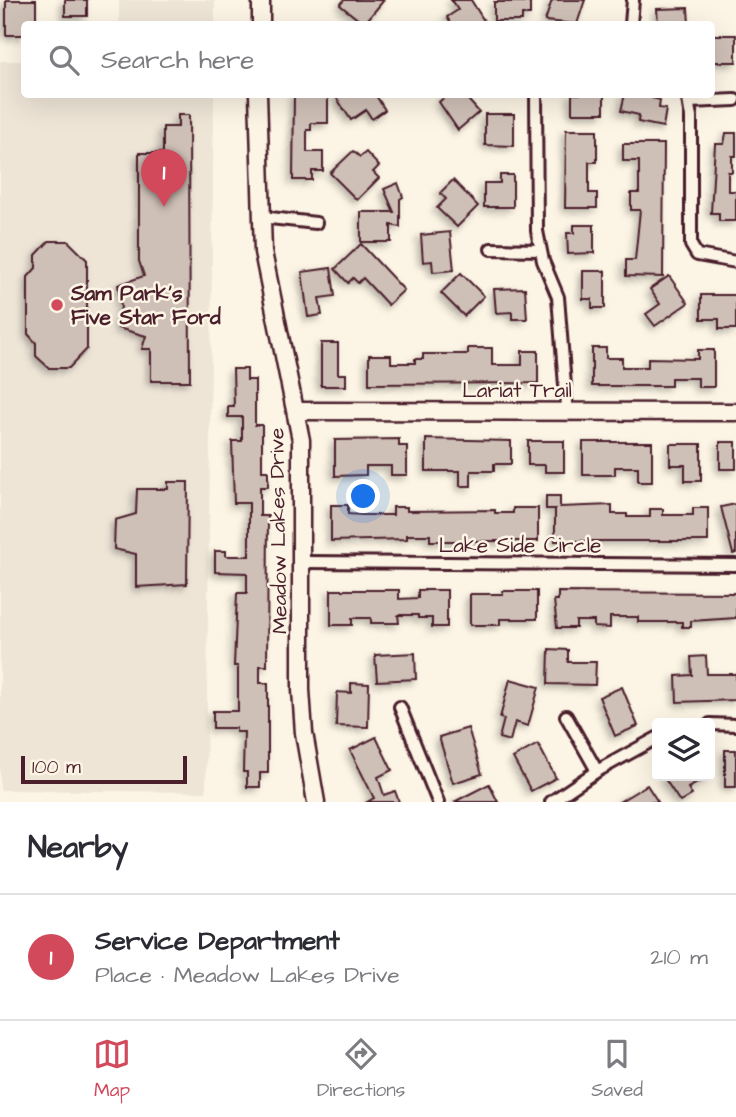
<!DOCTYPE html>
<meta charset="utf-8">
<style>
:root{--surface:#fff;--page:#f2f2f3;--text:#2b2b33;--muted:#7c7c81;--line:#e1e1e2;--accent:#d1495b}
body{margin:0;font-family:"Architects Daughter",sans-serif;background:var(--page);color:var(--text)}
.controls{position:absolute;right:21px;bottom:21px;display:grid;overflow:hidden;border-radius:7px;box-shadow:0 7px 28px #0002}
.controls button{width:63px;height:63px;display:grid;place-items:center;padding:0;border:0;border-bottom:2px solid var(--line);background:var(--surface);color:var(--text);font:35px sans-serif}
.scale{position:absolute;left:21px;bottom:18px;width:166px;box-sizing:border-box;padding-left:7px;border:4px solid #4a1f2b;border-top:0;font-size:19px;line-height:24px;white-space:nowrap;color:#4a1f2b;-webkit-text-stroke:5px #fcf5e5;paint-order:stroke}
.you{position:absolute;left:364px;top:497px;width:24px;height:24px;margin:-18px;border:5px solid #fff;border-radius:50%;background:#1a73e8;box-shadow:0 0 0 10px #1a73e833}
.badge{display:grid;place-items:center;width:46px;height:46px;border-radius:50%;background:var(--accent);color:#fff;font-size:23px;font-weight:700}
.pin{position:absolute;translate:-50% -58px;filter:drop-shadow(0 2px 4px #0008)}
.pin::after{content:'';position:absolute;top:37px;width:24px;height:21px;background:inherit;clip-path:polygon(0 0,100% 0,50% 100%)}
.list{margin:0;padding:0;list-style:none}
h2{display:flex;justify-content:space-between;align-items:center;height:91px;margin:0;padding:0 28px;font-size:30px}
h2 small{font-size:23px;font-weight:400;color:var(--muted)}
.list li{display:grid;grid-template-columns:46px 1fr auto;gap:21px;align-items:center;box-sizing:border-box;height:126px;padding:0 28px;border-top:2px solid var(--line)}
.list b{display:block;font-size:26px;white-space:nowrap}
.list p{margin:0;font-size:23px;white-space:nowrap;color:var(--muted)}
.list em{font-size:23px;font-style:normal;color:var(--muted)}
.icon{flex:none;width:38px;height:38px;fill:none;stroke:currentColor;stroke-width:2;stroke-linecap:round;stroke-linejoin:round}
.map{position:relative;flex:none;width:736px;height:802px;overflow:hidden}
.search{position:absolute;background:var(--surface);box-shadow:0 7px 28px #0002;left:21px;right:21px;top:21px;height:77px;display:flex;align-items:center;gap:18px;box-sizing:border-box;padding:0 24px;border-radius:7px;color:var(--muted);font-size:26px}
.sheet{height:217px;background:var(--surface)}
nav{display:flex;justify-content:space-around;align-items:center;box-sizing:border-box;height:98px;border-top:2px solid var(--line);background:var(--surface);font-size:19px;color:var(--muted)}
nav a{display:grid;justify-items:center;gap:4px}
nav .on{color:var(--accent)}
.map>svg:first-child{display:block}
.built{fill:#eee5d7}
.building{fill:#cfc0b7;stroke:#4a1f2b;stroke-width:2;filter:url(#shadow)}
.lines{fill:none;stroke-linecap:round;stroke-linejoin:round}
.street-casing{stroke:#4a1f2b;stroke-width:16}
.secondary-casing{stroke:#4a1f2b;stroke-width:21}
.street{stroke:#fcf5e5;stroke-width:10}
.secondary{stroke:#fcf5e5;stroke-width:16}
.poi-dot{fill:#d1495b;stroke:#fcf5e5;stroke-width:2.5}
.labels{text-anchor:middle;stroke-width:5;stroke-linejoin:round;paint-order:stroke}
.poi-label{font-size:21px;font-weight:bold;fill:#4a1f2b;stroke:#fcf5e5;text-anchor:start}
.street-label{font-size:21px;fill:#4a1f2b;stroke:#fcf5e5}
</style>
<div class="map">
<svg width="736" height="802" viewBox="0 0 736 802">
<defs>
<filter id="shadow"><feDropShadow dx="-3.5" dy="3.5" stdDeviation="3.5" flood-color="#0004"/></filter>
</defs>
<rect width="100%" height="100%" fill="#fcf5e5"/>
<filter id="ink" filterUnits="userSpaceOnUse"><feTurbulence type="fractalNoise" baseFrequency=".0143" numOctaves="2"/><feDisplacementMap in="SourceGraphic" scale="14" xChannelSelector="R" yChannelSelector="G"/><feConvolveMatrix kernelMatrix="1 2 1 2 8 2 1 2 1" color-interpolation-filters="sRGB"/></filter>
<g filter="url(#ink)">
<g class="built">
<rect x="119" y="0" width="96" height="24"/>
<path d="M0,61H24V94L214,95L206,792L0,790Z"/>
</g>
<g class="building">
<path d="M6,0H36V24H24V35H6Z"/>
<rect x="65" y="0" width="22" height="16"/>
<path d="M344,0H384L364,24L340,5Z"/>
<path d="M451,0H471L486,24H451L447,17L458,10Z"/>
<path d="M552,0H585L577,24L545,21Z"/>
<path d="M494,2H530V15H522V21H494Z"/>
<path d="M688,8L689,24H658L657,9Z"/>
<rect x="711" y="35" width="25" height="27"/>
<path d="M294,94H328V123H311V130H307V152H323V171H312V180H293Z"/>
<path d="M334,94H375L385,110L372,119L366,110L351,120Z"/>
<path d="M448,94H463L479,112L458,130L439,102Z"/>
<rect x="572" y="94" width="32" height="19"/>
<path d="M625,94H652V98L660,100L659,108L666,109L663,127L638,122L639,115L621,111Z"/>
<path d="M485,114H514V146L485,145Z"/>
<path d="M178,115H189L190,381H151V349H142L146,336L118,328L121,306L118,285L144,276L139,261V153H163V127H178Z"/>
<path d="M566,130H597V162H589V193H597V208H565Z"/>
<path d="M726,133H736V156H732V172H728V191H736V221H719V213H711L715,144H724Z"/>
<path d="M623,144H664L663,277L626,276V260H635L640,210H631V193H639V161H623Z"/>
<path d="M353,151L360,157L366,152L379,166L373,172L379,178L357,200L330,173Z"/>
<path d="M500,175H513V207H484V183H500Z"/>
<path d="M453,180L478,206L457,227L437,208L446,199L440,193Z"/>
<path d="M398,183L403,197L400,199V227L391,225V242H361V212H394L384,189Z"/>
<path d="M574,225H594V253L568,254L567,233H574Z"/>
<path d="M450,232L454,270L433,272L432,261L423,262L421,235Z"/>
<path d="M49,241H68L87,260V349L69,368H49L36,356V343L28,334V277L36,268V255Z"/>
<path d="M361,244L404,290L388,305L363,278L358,283L353,278L348,283L335,269Z"/>
<path d="M331,268L335,296L319,298L322,315L308,317L302,272Z"/>
<path d="M583,271H605V308H592V299H583Z"/>
<path d="M461,273L484,296L464,316L441,293Z"/>
<path d="M669,276L688,303L655,326L646,314L660,304L650,289Z"/>
<path d="M525,288L527,319H512V312L496,313L494,289Z"/>
<path d="M701,295H736V329H719V319H701Z"/>
<path d="M321,343H338V374H346V386H321Z"/>
<path d="M468,348H492V365H522V351H538V383L369,384V355H391V363H415V359H423V354H468Z"/>
<path d="M592,348H606V358H622V367H648V358L698,359V350H714V387H698V378H671V386H592Z"/>
<path d="M233,369H247V380H255V425H262V471H268V487H260V516H268L267,666H260V683H268V773H260V787H247V772H243L244,732H236V728H213V711H238V666H234L237,593H247V573L215,572V551H226V556H249V503H234L232,441H242V417H228V406H234Z"/>
<path d="M399,439V446H407V475H391V466H366V475L335,476V440Z"/>
<path d="M426,439L511,441V464H494V471H471V486H460V471H426Z"/>
<path d="M528,441H564V472H545V465H528Z"/>
<path d="M583,442H652V482H638V467H615V475H583Z"/>
<rect x="720" y="442" width="16" height="27"/>
<path d="M670,444H701V481H685V465H670Z"/>
<path d="M168,482H188L187,584L136,587V554L114,549L115,520L136,514L137,489H168Z"/>
<path d="M546,496H560V507L612,505V514H627V517H650V509H663V515H693V508H708V541H555V509H546Z"/>
<path d="M736,504V553L733,554L721,507Z"/>
<path d="M331,505H348V514L363,515H393V507H407V511L495,510V513H513V508H538V541H430V535H407V539L331,541Z"/>
<path d="M331,590H399V599L418,598V590H447V627H432V618H418V615H398L399,623H371V618H352V625H331Z"/>
<path d="M503,591H537V619H500V625H470V594H503Z"/>
<path d="M558,592L736,593V618L691,621V627H682V622H638V617H610V628L594,627V621H576V628H557L554,600H558Z"/>
<path d="M549,649L568,650V662H596L595,685L548,684Z"/>
<path d="M415,653L416,679L377,681L375,655Z"/>
<path d="M706,656L707,674H736V700L677,702L676,676L692,675L691,657Z"/>
<path d="M510,679L539,687L528,726L515,722L510,741L499,738L504,719L500,718Z"/>
<path d="M351,683L369,684L368,727L336,726L337,692L351,693Z"/>
<path d="M622,687L638,726L615,736L599,697Z"/>
<path d="M468,728L482,774L453,783L439,737Z"/>
<path d="M376,737L392,770L378,777L384,795L395,791L399,802H367L374,798L350,750Z"/>
<path d="M538,744L556,778L531,791L513,758Z"/>
<rect x="725" y="750" width="11" height="37"/>
<path d="M663,776H710L688,788L692,795L680,802Z"/>
<path d="M489,784L498,802H454Z"/>
<path d="M647,785L658,802H619Z"/>
</g>
<g class="lines">
<defs>
<g id="street">
<path d="M631,24L633,0"/>
<path d="M536,94L537,231L543,261L558,297L567,411"/>
<path d="M687,94L691,117V245L697,255L736,262"/>
<path d="M689,102L735,100"/>
<path d="M261,217L316,223"/>
<path d="M491,249L540,250"/>
<path d="M303,562L736,565"/>
<path d="M400,707L438,802"/>
<path d="M566,716L597,771"/>
<path d="M710,724L736,725"/>
<path d="M551,802L597,771L657,738"/>
</g>
<g id="secondary">
<path d="M261,24V0"/>
<path d="M258,94L263,252L301,440V690L304,733L316,802"/>
<path d="M298,411L736,412"/>
</g>
</defs>
<use href="#street" class="street-casing"/>
<use href="#secondary" class="secondary-casing"/>
<use href="#street" class="street"/>
<use href="#secondary" class="secondary"/>
</g>
</g>
<circle class="poi-dot" cx="57" cy="305" r="7"/>
<g class="labels">
<g class="poi-label">
<text x="71" y="300">Sam Park's<tspan x="71" dy="24">Five Star Ford</tspan></text>
</g>
<g class="street-label">
<text x="517" y="397">Lariat Trail</text>
<text transform="translate(278 531) rotate(-91)" y="7">Meadow Lakes Drive</text>
<text x="520" y="552">Lake Side Circle</text>
</g>
</g>
</svg>
<div class="controls">
<button><svg class="icon" aria-label="layers" viewBox="0 0 24 24"><path d="M12 4l9 5-9 5-9-5zM3 14l9 5 9-5"/></svg></button>
</div>
<div class="scale">100 m</div>
<div class="you"></div>
<div class="pin badge" style="left:164px;top:207px">1</div>
<div class="search"><svg class="icon" aria-label="search" viewBox="0 0 24 24"><circle cx="10" cy="10" r="6"/><path d="M15 15l6 6"/></svg>Search here</div>
</div>
<section class="sheet">
<h2>Nearby<small></small></h2>
<ul class="list">
<li><span class="badge">1</span><div><b>Service Department</b><p>Place · Meadow Lakes Drive</p></div><em>210 m</em></li>
</ul>
</section>
<nav>
<a class="on"><svg class="icon" aria-label="map" viewBox="0 0 24 24"><path d="M3 6l6-2 6 2 6-2v14l-6 2-6-2-6 2zM9 4v14M15 6v14"/></svg>Map</a>
<a><svg class="icon" aria-label="directions" viewBox="0 0 24 24"><path d="M12 3l9 9-9 9-9-9zM9 14v-3h6M13 9l2 2-2 2"/></svg>Directions</a>
<a><svg class="icon" aria-label="saved" viewBox="0 0 24 24"><path d="M7 4h10v16l-5-4-5 4z"/></svg>Saved</a>
</nav>
